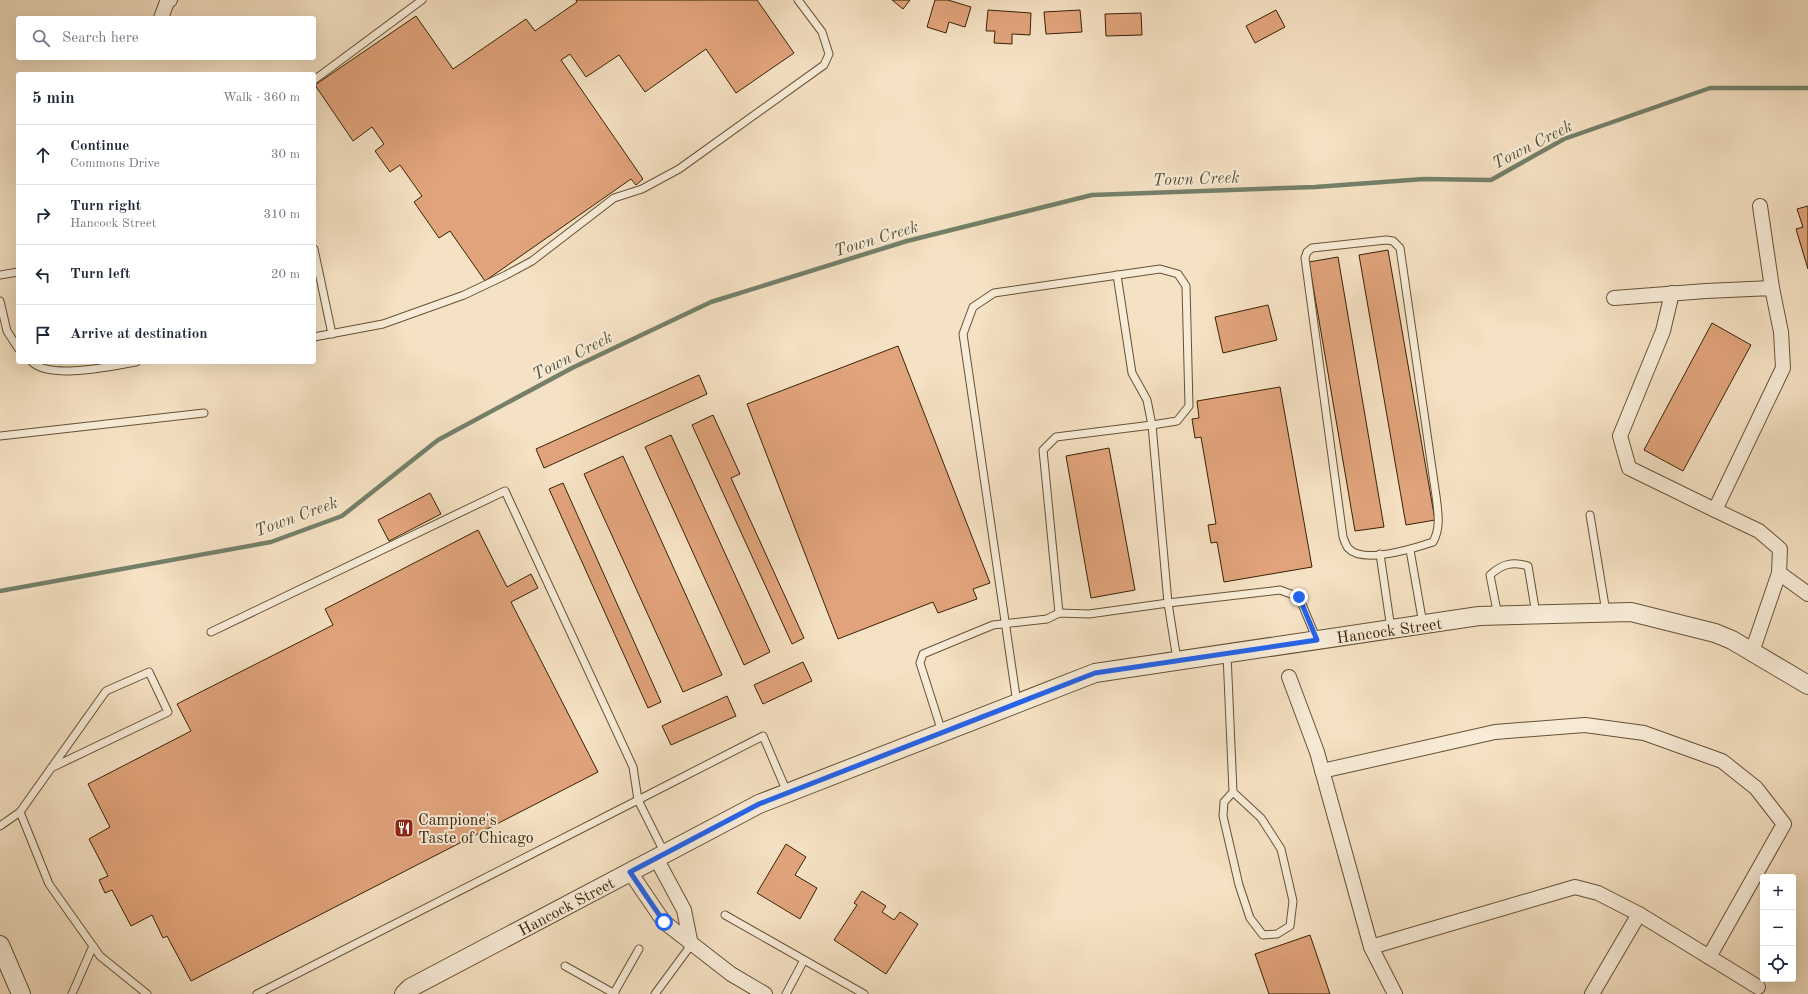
<!DOCTYPE html>
<meta charset="utf-8">
<style>
:root{--surface:#fff;--page:#f6f6f7;--text:#1f2937;--muted:#747a83;--line:#e0e1e3}
body{margin:0;font-family:"Old Standard TT",serif;background:var(--page);color:var(--text)}
.controls{position:absolute;right:12px;bottom:12px;display:grid;overflow:hidden;border-radius:4px;box-shadow:0 4px 16px #0002}
.controls button{width:36px;height:36px;display:grid;place-items:center;padding:0;border:0;border-bottom:1px solid var(--line);background:var(--surface);color:var(--text);font:20px sans-serif}
.stop{position:absolute;width:12px;height:12px;margin:-9px;border:3px solid #2563eb;border-radius:50%;background:#fff}
.stop.end{background:#2563eb;border-color:#fff;box-shadow:0 1px 4px #0008}
.list{margin:0;padding:0;list-style:none}
h2{display:flex;justify-content:space-between;align-items:center;height:52px;margin:0;padding:0 16px;font-size:17px}
h2 small{font-size:13px;font-weight:400;color:var(--muted)}
.list li{display:grid;grid-template-columns:26px 1fr auto;gap:12px;align-items:center;box-sizing:border-box;height:60px;padding:0 16px;border-top:1px solid var(--line)}
.list b{display:block;font-size:15px;white-space:nowrap}
.list p{margin:0;font-size:13px;white-space:nowrap;color:var(--muted)}
.list em{font-size:13px;font-style:normal;color:var(--muted)}
.icon{flex:none;width:22px;height:22px;fill:none;stroke:currentColor;stroke-width:2;stroke-linecap:round;stroke-linejoin:round}
.map{position:relative;flex:none;width:1808px;height:994px;overflow:hidden}
.search{position:absolute;background:var(--surface);box-shadow:0 4px 16px #0002;left:16px;top:16px;width:300px;height:44px;display:flex;align-items:center;gap:10px;box-sizing:border-box;padding:0 14px;border-radius:4px;color:var(--muted);font-size:15px}
.panel{position:absolute;background:var(--surface);box-shadow:0 4px 16px #0002;left:16px;top:72px;width:300px;height:292px;border-radius:4px}
.map>svg:first-child{display:block}
.lines{fill:none;stroke-linecap:round;stroke-linejoin:round}
.stream{stroke:#74806a;stroke-width:4.5}
.building{fill:#e1a37b;stroke:#372305}
.service-casing{stroke:#665234;stroke-width:9}
.minor-casing{stroke:#665234;stroke-width:16}
.tertiary-casing{stroke:#665234;stroke-width:20}
.service{stroke:#f8ecd8;stroke-width:7}
.minor{stroke:#f8ecd8;stroke-width:14}
.tertiary{stroke:#f8ecd8;stroke-width:18}
.route{stroke:#2563eb;stroke-width:5}
.labels{text-anchor:middle;stroke-width:4;stroke-linejoin:round;paint-order:stroke}
.street-label{font-size:16px;fill:#372305;stroke:#f8ecd8}
.poi-label{font-size:16px;fill:#372305;stroke:#f8ecd8;text-anchor:start}
.water-label{font-size:17px;font-style:italic;fill:#565237;stroke:#f8ecd8}
</style>
<div class="map">
<svg width="1808" height="994" viewBox="0 0 1808 994">
<rect width="100%" height="100%" fill="#f5e1c3"/>
<filter id="stains"><feTurbulence type="fractalNoise" baseFrequency=".005" numOctaves="4"/><feColorMatrix values="0 0 0 0 .2 0 0 0 0 .09 0 0 0 0 .02 0 0 0 .5 -.17"/></filter>
<radialGradient id="worn" r=".72"><stop offset=".6" stop-color="#630" stop-opacity="0"/><stop offset="1" stop-color="#630" stop-opacity=".3"/></radialGradient>
<g class="lines">
<path class="stream" d="M0,591L271,542L342,516L438,440L572,368L711,302L907,241L1092,195L1315,187L1424,179L1491,180L1564,139L1710,88H1808"/>
</g>
<g class="building">
<path d="M576,0H757L794,53L736,93L706,49L645,92L619,55L586,77L570,54L561,60L643,179L636,185L631,179L485,281L450,231L439,238L414,202L422,196L400,165L390,172L375,151L384,144L372,127L353,141L315,85L416,16L453,69L526,19L535,31L577,2Z"/>
<path d="M892,0H910L903,9Z"/>
<path d="M935,0H948L971,7L965,27L949,22L946,33L927,27Z"/>
<path d="M988,10L1031,13L1030,35L1012,34V44L994,43L995,31H986Z"/>
<path d="M1080,10L1082,32L1046,34L1044,12Z"/>
<path d="M1276,10L1285,27L1255,43L1246,26Z"/>
<path d="M1141,13L1142,35L1106,36L1105,14Z"/>
<path d="M1808,206V269L1796,229L1803,227L1797,209Z"/>
<path d="M1388,250L1435,520L1406,525L1359,255Z"/>
<path d="M1338,257L1384,527L1355,531L1309,262Z"/>
<path d="M1268,305L1277,340L1223,353L1215,317Z"/>
<path d="M1712,323L1751,345L1683,471L1644,450Z"/>
<path d="M898,346L990,583L973,589L977,599L938,613L933,602L838,639L747,404Z"/>
<path d="M699,375L707,394L544,468L536,449Z"/>
<path d="M1280,387L1312,567L1224,582L1217,542L1211,543L1208,525L1216,524L1201,437L1195,438L1192,419L1199,418L1197,401Z"/>
<path d="M713,415L740,474L731,478L804,638L792,644L692,425Z"/>
<path d="M671,435L770,652L744,665L645,447Z"/>
<path d="M1109,448L1135,590L1091,598L1066,456Z"/>
<path d="M623,456L722,675L683,692L584,474Z"/>
<path d="M563,483L661,702L648,708L549,489Z"/>
<path d="M430,493L441,514L389,541L378,520Z"/>
<path d="M478,530L507,587L531,574L538,588L511,602L598,772L191,981L167,936L163,938L152,915L131,926L112,890L105,893L99,880L108,876L89,839L110,827L88,784L191,731L177,704L333,625L325,609Z"/>
<path d="M803,662L812,681L763,704L754,685Z"/>
<path d="M727,696L736,716L671,745L662,726Z"/>
<path d="M786,844L806,857L795,875L817,888L800,919L757,893Z"/>
<path d="M862,891L886,906L882,912L894,920L900,912L918,924L886,974L834,940L857,905L854,903Z"/>
<path d="M1310,935L1330,994H1269L1255,954Z"/>
</g>
<g class="lines">
<defs>
<g id="service">
<path d="M314,80L422,0"/>
<path d="M1386,240L1393,241L1400,248L1436,496C1438,512 1441,528 1433,542C1415,548 1363,565 1348,548C1346,545 1344,540 1343,537L1305,258L1307,252L1312,248Z"/>
<path d="M314,249L332,334"/>
<path d="M0,275L18,272"/>
<path d="M0,301L7,331L18,348"/>
<path d="M314,337L383,324L464,295L506,275L532,261L614,198L642,189L679,169L824,65L829,54L822,32L798,0"/>
<path d="M32,362C51,380 111,366 136,362"/>
<path d="M0,436L204,413"/>
<path d="M1590,515L1606,612"/>
<path d="M1410,550L1423,624"/>
<path d="M1380,554L1391,629"/>
<path d="M1059,613L1043,450L1056,437L1152,425L1147,400L1132,373L1117,275"/>
<path d="M1498,616L1490,575C1502,564 1513,561 1528,566L1536,614"/>
<path d="M211,632L505,491L633,767L638,800L763,736L787,792"/>
<path d="M1227,654L1233,792L1261,818L1281,849L1293,901L1290,926L1277,934L1263,935L1250,918L1239,885L1223,816L1224,802L1233,792"/>
<path d="M1017,703L963,334L973,307L994,293L1160,269L1178,274L1186,286L1189,406L1177,421L1152,425L1168,603L1177,660"/>
<path d="M942,732L920,663L923,654L993,625L1047,619L1059,613L1089,614L1168,603L1280,590L1299,597L1317,640"/>
<path d="M20,812L106,691L149,672L168,712L51,768"/>
<path d="M0,826L20,812L49,884L100,956L147,994"/>
<path d="M725,915L864,994"/>
<path d="M565,966L615,994"/>
<path d="M614,993L639,949"/>
<path d="M72,994L93,946"/>
<path d="M257,994L638,800L665,854"/>
<path d="M655,994L691,945"/>
<path d="M786,994L804,960"/>
</g>
<g id="minor">
<path d="M161,18L167,2L170,0"/>
<path d="M1760,206L1772,288"/>
<path d="M1672,293L1663,331L1620,436L1629,468L1715,510"/>
<path d="M1614,298L1706,291L1772,288L1781,332L1783,368L1715,510L1759,531L1780,549L1779,573L1752,652"/>
<path d="M1779,573L1808,594"/>
<path d="M1289,677L1317,752L1371,947L1395,994"/>
<path d="M1322,771L1495,732L1585,725L1644,733L1722,761L1756,788L1784,824L1709,957"/>
<path d="M656,858L684,910L691,945"/>
<path d="M630,872L664,922L731,974L765,994"/>
<path d="M1371,947L1575,887L1598,893L1639,914L1758,987"/>
<path d="M1592,994L1639,914"/>
</g>
<g id="tertiary">
<path d="M0,945L21,994"/>
<path d="M404,994L410,988L759,804L1095,673L1479,616L1631,612L1715,633L1732,640L1808,685"/>
</g>
</defs>
<use href="#service" class="service-casing"/>
<use href="#minor" class="minor-casing"/>
<use href="#tertiary" class="tertiary-casing"/>
<use href="#service" class="service"/>
<use href="#minor" class="minor"/>
<use href="#tertiary" class="tertiary"/>
</g>
<g class="lines">
<path class="route" d="M664,922L630,872L759,804L1095,673L1317,640L1299,597"/>
</g>
<defs>
<symbol id="restaurant-square" viewBox="-11 -11 22 22"><rect x="-9" y="-9" width="18" height="18" rx="4" fill="#8f2418" stroke="#f8ecd8"/><path d="M-5-6h1v4h1v-4h1v4h1v-4h1v5L-1.5 .5V6h-2V.5L-5-1ZM5-6V6H3V1.5H1.5Q1.5-4 5-6Z" fill="#fff"/></symbol>
</defs>
<g fill-rule="evenodd">
<use href="#restaurant-square" x="393" y="817" width="22" height="22"/>
</g>
<g class="labels">
<g class="street-label">
<text transform="translate(1389 630) rotate(-8)" y="6">Hancock Street</text>
<text transform="translate(566 906) rotate(-28)" y="6">Hancock Street</text>
</g>
<g class="poi-label">
<text x="418" y="825">Campione's<tspan x="418" dy="18">Taste of Chicago</tspan></text>
</g>
<g class="water-label">
<text transform="translate(1532 144) rotate(-27)" y="6">Town Creek</text>
<text transform="translate(1196 178) rotate(-2)" y="6">Town Creek</text>
<text transform="translate(876 238) rotate(-17)" y="6">Town Creek</text>
<text transform="translate(572 355) rotate(-27)" y="6">Town Creek</text>
<text transform="translate(296 516) rotate(-20)" y="6">Town Creek</text>
</g>
</g>
<rect width="100%" height="100%" filter="url(#stains)"/>
<rect width="100%" height="100%" fill="url(#worn)"/>
</svg>
<div class="controls">
<button>+</button>
<button>−</button>
<button><svg class="icon" aria-label="locate" viewBox="0 0 24 24"><circle cx="12" cy="12" r="6"/><path d="M12 2v4M12 18v4M2 12h4M18 12h4"/></svg></button>
</div>
<div class="stop" style="left:664px;top:922px"></div>
<div class="stop end" style="left:1299px;top:597px"></div>
<div class="search"><svg class="icon" aria-label="search" viewBox="0 0 24 24"><circle cx="10" cy="10" r="6"/><path d="M15 15l6 6"/></svg>Search here</div>
<section class="panel">
<h2>5 min<small>Walk · 360 m</small></h2>
<ul class="list">
<li><svg class="icon" aria-label="ahead" viewBox="0 0 24 24"><path d="M12 20V5M6 11l6-6 6 6"/></svg><div><b>Continue</b><p>Commons Drive</p></div><em>30 m</em></li>
<li><svg class="icon" aria-label="right" viewBox="0 0 24 24"><path d="M7 20v-9h11M14 6l5 5-5 5"/></svg><div><b>Turn right</b><p>Hancock Street</p></div><em>310 m</em></li>
<li><svg class="icon" aria-label="left" viewBox="0 0 24 24"><path d="M17 20v-9H6M10 6l-5 5 5 5"/></svg><div><b>Turn left</b></div><em>20 m</em></li>
<li><svg class="icon" aria-label="arrive" viewBox="0 0 24 24"><path d="M6 21V4h12l-3 4 3 4H6"/></svg><div><b>Arrive at destination</b></div></li>
</ul>
</section>
</div>
